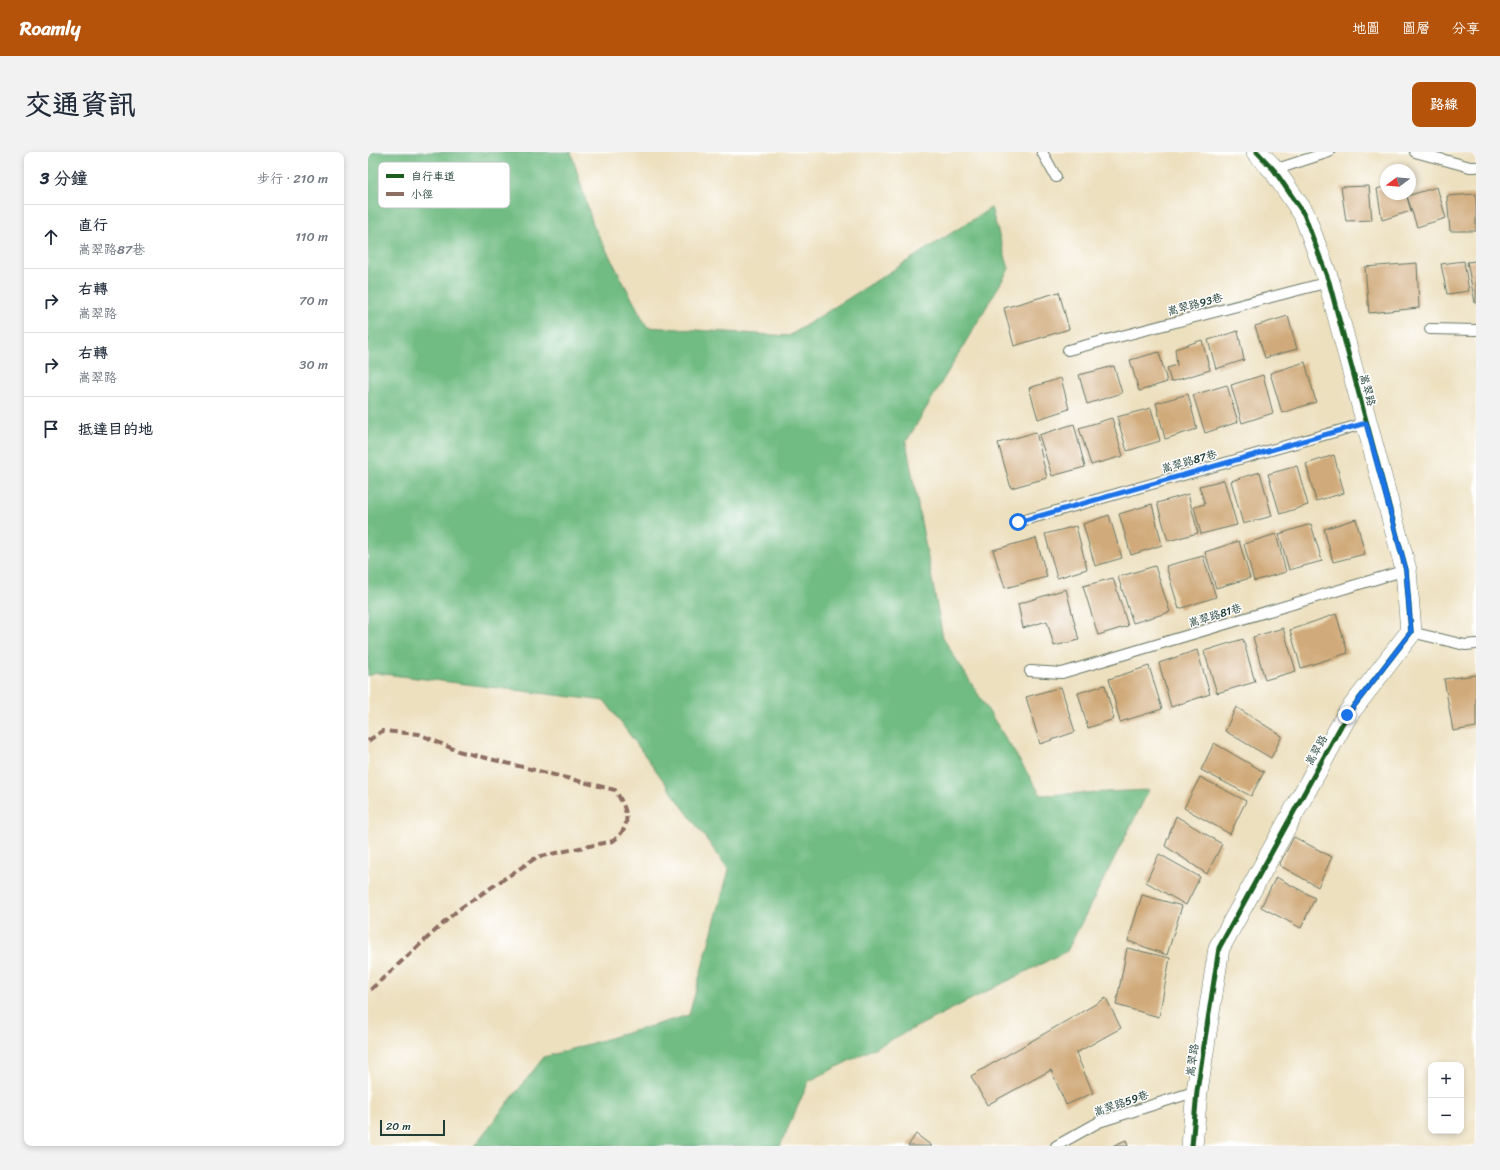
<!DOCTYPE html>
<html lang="zh-TW">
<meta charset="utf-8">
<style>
:root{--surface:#fff;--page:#f2f2f3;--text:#1f2937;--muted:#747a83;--line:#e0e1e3;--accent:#b45309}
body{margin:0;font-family:Sriracha,"LXGW WenKai TC",sans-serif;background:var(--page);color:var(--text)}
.controls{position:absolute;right:12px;bottom:12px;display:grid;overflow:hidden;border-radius:8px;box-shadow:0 2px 6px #0003}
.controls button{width:36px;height:36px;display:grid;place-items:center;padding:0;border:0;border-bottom:1px solid var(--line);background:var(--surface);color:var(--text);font:20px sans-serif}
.compass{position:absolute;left:1012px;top:12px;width:36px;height:36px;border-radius:50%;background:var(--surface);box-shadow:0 2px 6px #0003;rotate:254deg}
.scale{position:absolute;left:12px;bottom:10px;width:65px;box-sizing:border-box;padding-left:4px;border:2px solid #1f3d34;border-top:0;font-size:11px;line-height:14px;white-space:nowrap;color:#1f3d34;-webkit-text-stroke:3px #fff;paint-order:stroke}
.stop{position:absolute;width:12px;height:12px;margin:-9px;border:3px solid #1a73e8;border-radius:50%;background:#fff}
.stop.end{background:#1a73e8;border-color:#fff;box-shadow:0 1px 4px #0008}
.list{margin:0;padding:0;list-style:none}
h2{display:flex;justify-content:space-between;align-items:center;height:52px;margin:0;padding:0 16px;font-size:17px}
h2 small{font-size:13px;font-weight:400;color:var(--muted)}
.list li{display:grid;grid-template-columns:26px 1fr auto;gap:12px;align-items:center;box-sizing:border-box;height:64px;padding:0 16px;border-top:1px solid var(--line)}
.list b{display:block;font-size:15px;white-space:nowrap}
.list p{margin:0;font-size:13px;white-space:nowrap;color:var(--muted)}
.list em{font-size:13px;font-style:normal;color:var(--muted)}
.icon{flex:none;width:22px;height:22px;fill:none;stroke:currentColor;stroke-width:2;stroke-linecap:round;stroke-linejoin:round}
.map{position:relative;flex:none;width:1108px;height:994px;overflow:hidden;border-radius:8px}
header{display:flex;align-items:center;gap:24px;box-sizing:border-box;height:56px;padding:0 20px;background:var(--accent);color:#fff}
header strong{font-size:19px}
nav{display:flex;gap:22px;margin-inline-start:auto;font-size:14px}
.intro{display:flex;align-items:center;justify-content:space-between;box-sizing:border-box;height:96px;padding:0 24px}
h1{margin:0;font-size:28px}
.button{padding:10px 18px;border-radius:8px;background:var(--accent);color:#fff;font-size:14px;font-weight:700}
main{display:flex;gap:24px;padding:0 24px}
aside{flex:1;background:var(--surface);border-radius:8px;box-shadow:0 2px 6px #0003}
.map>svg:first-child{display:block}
.forest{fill:#71bc83;stroke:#487c5c}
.building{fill:#d0aa7a}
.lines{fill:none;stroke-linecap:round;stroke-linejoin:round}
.lane-casing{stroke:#677665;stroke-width:12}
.street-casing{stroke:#677665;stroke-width:22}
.lane{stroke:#fff;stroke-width:10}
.street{stroke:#fff;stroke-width:21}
.quiet{stroke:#8d6e63;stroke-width:4;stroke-dasharray:8 4;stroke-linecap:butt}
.cycleway-casing{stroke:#fff;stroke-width:8}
.cycleway{stroke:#1b5e20;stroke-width:5}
.route{stroke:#1a73e8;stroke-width:5}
.labels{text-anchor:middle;stroke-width:3;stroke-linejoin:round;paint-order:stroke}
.street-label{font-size:11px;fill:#1f3d34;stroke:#fff}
.key{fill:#fff;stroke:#bcc5c2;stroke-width:1}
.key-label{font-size:11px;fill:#1f3d34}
</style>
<header>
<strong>Roamly</strong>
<nav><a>地圖</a><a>圖層</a><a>分享</a></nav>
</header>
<div class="intro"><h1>交通資訊</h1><a class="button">路線</a></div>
<main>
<aside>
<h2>3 分鐘<small>步行 · 210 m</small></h2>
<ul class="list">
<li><svg class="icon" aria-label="ahead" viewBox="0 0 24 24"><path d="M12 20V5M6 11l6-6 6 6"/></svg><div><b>直行</b><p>嵩翠路87巷</p></div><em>110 m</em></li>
<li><svg class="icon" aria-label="right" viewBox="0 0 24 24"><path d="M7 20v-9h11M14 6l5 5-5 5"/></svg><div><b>右轉</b><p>嵩翠路</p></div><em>70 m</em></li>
<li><svg class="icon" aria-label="right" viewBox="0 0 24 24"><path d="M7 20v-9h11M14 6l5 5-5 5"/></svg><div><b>右轉</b><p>嵩翠路</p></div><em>30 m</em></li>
<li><svg class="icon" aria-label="arrive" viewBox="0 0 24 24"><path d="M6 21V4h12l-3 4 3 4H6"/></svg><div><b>抵達目的地</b></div></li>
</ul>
</aside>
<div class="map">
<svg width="1108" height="994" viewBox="0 0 1108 994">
<rect width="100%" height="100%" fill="#fff"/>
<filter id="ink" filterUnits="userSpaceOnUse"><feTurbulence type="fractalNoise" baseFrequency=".025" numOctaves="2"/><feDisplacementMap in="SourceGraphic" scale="8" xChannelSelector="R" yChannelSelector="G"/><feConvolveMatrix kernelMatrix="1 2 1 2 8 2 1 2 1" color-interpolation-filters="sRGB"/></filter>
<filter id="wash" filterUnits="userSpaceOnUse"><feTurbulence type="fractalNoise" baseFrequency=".012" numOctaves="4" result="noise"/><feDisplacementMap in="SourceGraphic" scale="16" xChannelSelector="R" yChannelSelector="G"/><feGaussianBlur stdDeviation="0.9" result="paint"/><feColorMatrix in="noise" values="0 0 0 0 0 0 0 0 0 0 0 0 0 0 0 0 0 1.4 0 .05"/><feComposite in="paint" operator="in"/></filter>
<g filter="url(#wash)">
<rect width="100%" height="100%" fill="#ede0bf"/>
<path class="forest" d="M0,0H203L225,73L279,175L421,184L623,56L641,117L538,290L575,486L673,643L781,638L699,799L441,929L412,994H106L176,905L321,863L361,718L237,549L8,521L0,524Z"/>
<g id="blocks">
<g class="building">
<path d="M1001,34L1004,68L978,69L973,35Z"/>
<path d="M1018,34V42H1038L1043,59L1014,68L1009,37Z"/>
<path d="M1069,35L1078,66L1049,75L1039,44Z"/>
<path d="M1108,42V79H1082L1079,44Z"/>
<path d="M1096,109L1101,139L1079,142L1073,112Z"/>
<path d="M1108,109V151H1107L1099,110Z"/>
<path d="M1049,111L1051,156L1001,161L997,115Z"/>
<path d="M691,140L701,177L646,194L636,156Z"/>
<path d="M920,164L929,197L897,206L887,174Z"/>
<path d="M870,179L876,208L848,217L840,188Z"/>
<path d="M834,188L842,218L803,230L799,216L809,213L807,197Z"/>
<path d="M791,200L799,230L771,239L762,208Z"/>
<path d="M937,210L948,250L914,261L902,221Z"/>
<path d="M746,214L754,241L719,252L711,223Z"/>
<path d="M895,223L905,261L874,271L863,233Z"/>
<path d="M693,226L701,257L670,267L661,236Z"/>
<path d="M859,233L870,270L837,281L825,243Z"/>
<path d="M820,242L829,277L797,287L788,251Z"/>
<path d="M783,256L792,289L759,299L749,265Z"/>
<path d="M744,266L755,304L723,313L711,276Z"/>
<path d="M706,272L717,315L684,324L671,283Z"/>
<path d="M668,280L679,326L643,336L630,291Z"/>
<path d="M966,303L976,341L948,349L938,312Z"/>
<path d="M929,314L940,353L912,362L900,322Z"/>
<path d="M892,320L904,364L875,372L863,329Z"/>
<path d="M856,328L869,373L833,382L826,355L837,352L831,334Z"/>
<path d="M820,342L830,381L800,389L789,351Z"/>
<path d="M784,352L794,393L763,403L751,362Z"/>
<path d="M741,363L754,406L727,414L715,372Z"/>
<path d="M988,367L997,402L965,410L956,377Z"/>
<path d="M943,372L954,409L921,418L911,382Z"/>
<path d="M708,374L719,417L689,426L677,382Z"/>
<path d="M908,382L918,420L886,429L876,392Z"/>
<path d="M668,386L679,425L637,436L625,398Z"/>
<path d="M871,389L882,426L848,436L837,400Z"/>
<path d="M835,404L848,445L811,457L798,414Z"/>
<path d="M787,414L802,460L765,471L750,425Z"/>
<path d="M745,426L760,474L730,483L715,434Z"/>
<path d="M698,437L711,488L686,494L679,469L655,476L650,452Z"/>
<path d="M968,462L980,501L933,516L922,478Z"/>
<path d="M915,476L928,519L897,528L885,485Z"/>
<path d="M875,487L887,530L849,541L836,499Z"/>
<path d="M829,498L842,542L803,555L791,511Z"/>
<path d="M781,514L794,557L752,570L741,527Z"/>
<path d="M1108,523V575L1085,579L1076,527Z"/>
<path d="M737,533L746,567L720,576L710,541Z"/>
<path d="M693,535L707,580L672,592L658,545Z"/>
<path d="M868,555L914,584L903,606L857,579Z"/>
<path d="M846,591L896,620L883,644L833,618Z"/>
<path d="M832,625L878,649L862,682L816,656Z"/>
<path d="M808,664L854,692L839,722L797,694Z"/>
<path d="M926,685L964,705L950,735L911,713Z"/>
<path d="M791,702L832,725L818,753L778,730Z"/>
<path d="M908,725L947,746L933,776L893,755Z"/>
<path d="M774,743L814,754L799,803L760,789Z"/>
<path d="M759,796L802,806L791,865L748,853Z"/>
<path d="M738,846L753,876L708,901L725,941L698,953L683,918L619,953L603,924Z"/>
<path d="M548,982L564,994H540Z"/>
<path d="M758,988L760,994H744Z"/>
</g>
</g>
</g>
<g filter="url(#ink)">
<use href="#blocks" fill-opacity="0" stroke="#677665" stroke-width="1"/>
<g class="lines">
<defs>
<g id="lane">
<path d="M674,0L688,25"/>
<path d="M1047,0L1102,15H1108"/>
<path d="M906,18L961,0"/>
<path d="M1062,177L1108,178"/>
<path d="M700,198L961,130"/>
<path d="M650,370L998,271"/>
<path d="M1043,480L1097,493L1108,492"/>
<path d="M662,519L694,521L1038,418"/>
<path d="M688,994L731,970L829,939"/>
</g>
<path id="street" d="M824,994L829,939L851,796L979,563L1043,480L1038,418L961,130L936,62L906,18L889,0"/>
</defs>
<use href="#lane" class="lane-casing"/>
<use href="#street" class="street-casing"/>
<use href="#lane" class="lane"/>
<use href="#street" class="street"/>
<path class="quiet" d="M0,589L14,579L51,582L90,599L247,638C259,657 266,673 245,689L169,705L91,757L0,840"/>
<defs>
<path id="cycleway" d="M824,994L829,939L851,796L979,563L1043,480L1038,418L961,130L936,62L906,18L889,0"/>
</defs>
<use href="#cycleway" class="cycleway-casing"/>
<use href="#cycleway" class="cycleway"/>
</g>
</g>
<g class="lines" filter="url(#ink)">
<path class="route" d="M650,370L998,271L1038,418L1043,480L979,563"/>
</g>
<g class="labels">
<g class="street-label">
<text transform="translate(827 152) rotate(-15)" y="4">嵩翠路93巷</text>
<text transform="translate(1000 238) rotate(75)" y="4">嵩翠路</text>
<text transform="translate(821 309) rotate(-16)" y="4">嵩翠路87巷</text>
<text transform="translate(847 463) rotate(-17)" y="4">嵩翠路81巷</text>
<text transform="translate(948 598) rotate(-61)" y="4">嵩翠路</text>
<text transform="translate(824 908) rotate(-82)" y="4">嵩翠路</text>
<text transform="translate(753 951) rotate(-19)" y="4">嵩翠路59巷</text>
</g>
</g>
<rect x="10" y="10" width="132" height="46" rx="6" class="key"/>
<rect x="18" y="22" width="18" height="4" fill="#1b5e20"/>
<rect x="18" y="40" width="18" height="4" fill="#8d6e63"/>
<g class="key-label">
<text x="43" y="28">自行車道</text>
<text x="43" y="46">小徑</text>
</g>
</svg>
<div class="controls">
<button>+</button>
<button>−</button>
</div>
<svg class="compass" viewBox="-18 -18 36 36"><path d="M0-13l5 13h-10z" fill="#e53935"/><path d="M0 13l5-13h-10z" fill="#747a83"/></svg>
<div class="scale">20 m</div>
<div class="stop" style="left:650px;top:370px"></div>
<div class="stop end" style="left:979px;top:563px"></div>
</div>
</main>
